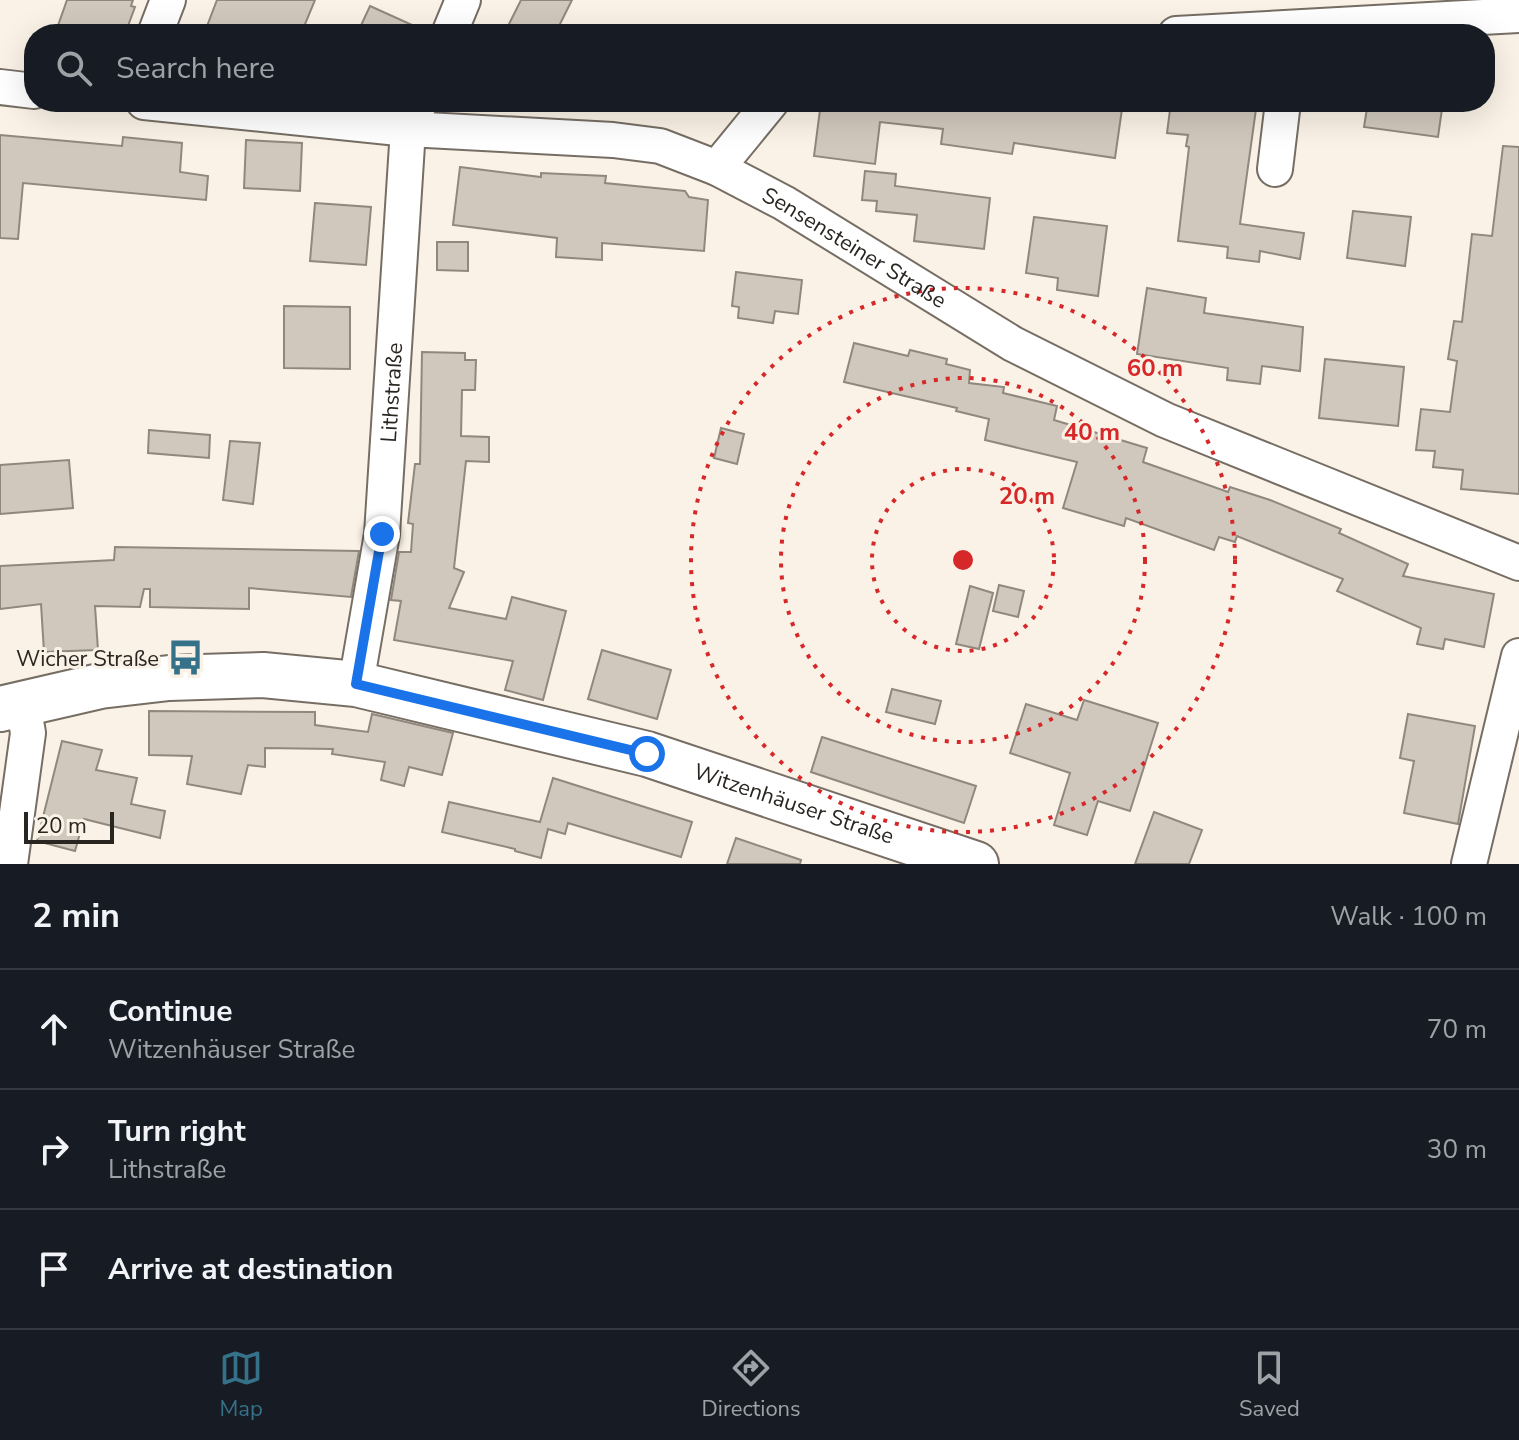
<!DOCTYPE html>
<meta charset="utf-8">
<style>
:root{--surface:#171b24;--page:#20242c;--text:#f1f3f6;--muted:#9ea1a6;--line:#363941;--accent:#357189}
body{margin:0;font-family:"Nunito Sans",sans-serif;background:var(--page);color:var(--text)}
.scale{position:absolute;left:24px;bottom:20px;width:90px;box-sizing:border-box;padding-left:8px;border:4px solid #292621;border-top:0;font-size:22px;line-height:28px;white-space:nowrap;color:#292621;-webkit-text-stroke:6px #faf2e6;paint-order:stroke}
.stop{position:absolute;width:24px;height:24px;margin:-18px;border:6px solid #1a73e8;border-radius:50%;background:#fff}
.stop.end{background:#1a73e8;border-color:#fff;box-shadow:0 2px 8px #0008}
.list{margin:0;padding:0;list-style:none}
h2{display:flex;justify-content:space-between;align-items:center;height:104px;margin:0;padding:0 32px;font-size:34px}
h2 small{font-size:26px;font-weight:400;color:var(--muted)}
.list li{display:grid;grid-template-columns:52px 1fr auto;gap:24px;align-items:center;box-sizing:border-box;height:120px;padding:0 32px;border-top:2px solid var(--line)}
.list b{display:block;font-size:30px;white-space:nowrap}
.list p{margin:0;font-size:26px;white-space:nowrap;color:var(--muted)}
.list em{font-size:26px;font-style:normal;color:var(--muted)}
.icon{flex:none;width:44px;height:44px;fill:none;stroke:currentColor;stroke-width:2;stroke-linecap:round;stroke-linejoin:round}
.map{position:relative;flex:none;width:1519px;height:864px;overflow:hidden}
.search{position:absolute;background:var(--surface);box-shadow:0 8px 32px #0002;left:24px;right:24px;top:24px;height:88px;display:flex;align-items:center;gap:20px;box-sizing:border-box;padding:0 28px;border-radius:32px;color:var(--muted);font-size:30px}
.sheet{height:464px;background:var(--surface)}
nav{display:flex;justify-content:space-around;align-items:center;box-sizing:border-box;height:112px;border-top:2px solid var(--line);background:var(--surface);font-size:22px;color:var(--muted)}
nav a{display:grid;justify-items:center;gap:4px}
nav .on{color:var(--accent)}
.map>svg:first-child{display:block}
.building{fill:#d1c8bd;stroke:#90887e;stroke-width:2}
.lines{fill:none;stroke-linecap:round;stroke-linejoin:round}
.street-casing{stroke:#766e64;stroke-width:38}
.secondary-casing{stroke:#766e64;stroke-width:48}
.street{stroke:#fff;stroke-width:34}
.secondary{stroke:#fff;stroke-width:44}
.route{stroke:#1a73e8;stroke-width:10}
.ring{fill:none;stroke:#d62828;stroke-width:4;stroke-dasharray:4 8}
.labels{text-anchor:middle;stroke-width:6;stroke-linejoin:round;paint-order:stroke}
.street-label{font-size:22px;fill:#292621;stroke:#faf2e6}
.poi-label{font-size:22px;fill:#292621;stroke:#faf2e6;text-anchor:end}
.centre{fill:#d62828;stroke:#faf2e6;stroke-width:4}
.ring-label{font-size:24px;text-anchor:middle;font-weight:bold;fill:#d62828;stroke:#faf2e6;stroke-width:6;stroke-linejoin:round;paint-order:stroke}
</style>
<div class="map">
<svg width="1519" height="864" viewBox="0 0 1519 864">
<rect width="100%" height="100%" fill="#faf2e6"/>
<g class="building">
<path d="M67,0H133L131,6L135,7L125,34H55Z"/>
<path d="M217,0H315L301,34H204Z"/>
<path d="M521,0H572L555,34H504Z"/>
<path d="M370,6L430,33L429,34H357Z"/>
<path d="M821,102H1123L1115,158L1014,143L1012,154L941,144L943,129L880,122L875,164L814,156Z"/>
<path d="M1171,102H1257L1240,224L1304,233L1300,259L1260,251L1259,262L1227,258L1228,247L1178,241L1189,147L1186,146L1188,135L1167,133Z"/>
<path d="M1368,102H1443L1438,137L1364,127Z"/>
<path d="M0,135L122,146L123,137L182,143L180,172L208,176L206,200L23,183L18,239L0,238Z"/>
<path d="M246,140L302,143L300,191L244,188Z"/>
<path d="M1503,146L1519,147V494L1461,489L1463,470L1433,467L1435,451L1416,450L1421,409L1450,412L1457,361L1448,359L1454,321L1462,322L1472,234L1492,236Z"/>
<path d="M460,167L541,177V173L606,176L605,183L685,191L689,197L708,200L704,251L602,243V260L556,257L557,238L453,225Z"/>
<path d="M865,171L896,174L895,186L990,198L984,249L914,241L917,215L876,211L877,201L862,200Z"/>
<path d="M315,203L371,207L366,265L310,261Z"/>
<path d="M1353,211L1411,217L1405,266L1347,258Z"/>
<path d="M1034,217L1107,226L1098,296L1057,290L1058,278L1026,273Z"/>
<path d="M437,242H468V271L437,270Z"/>
<path d="M736,272L802,280L798,314L775,311L773,323L738,318L739,307L732,306Z"/>
<path d="M1147,288L1206,298L1204,313L1303,327L1300,371L1262,366L1260,384L1227,380L1228,368L1137,354Z"/>
<path d="M284,306L350,307V369L284,368Z"/>
<path d="M854,343L908,356L910,350L947,359L946,364L970,370L969,383L1004,387L1003,393L1057,406L1054,420L1147,448L1143,462L1228,492L1230,487L1270,500L1341,529L1339,533L1408,564L1403,576L1494,594L1484,647L1445,639L1443,649L1417,644L1421,628L1337,591L1343,579L1237,536L1235,542L1219,537L1214,550L1126,518L1124,526L1063,508L1077,462L985,440L989,419L956,411L957,408L844,382Z"/>
<path d="M422,352L465,353V360H476L475,390H462L461,436L489,437V462L466,461L454,568L464,572L449,608L506,619L512,597L566,611L543,700L505,690L513,661L394,640L401,601L391,600L399,552H411L413,524L408,523L415,464H420Z"/>
<path d="M1325,359L1404,367L1398,426L1319,418Z"/>
<path d="M721,428L744,434L737,464L714,458Z"/>
<path d="M149,430L210,435L209,458L148,453Z"/>
<path d="M230,441L260,443L253,504L223,500Z"/>
<path d="M69,460L73,508L0,514V465Z"/>
<path d="M115,547L359,551L351,597L249,588V609L150,607V589H144L140,607L95,606L98,650L44,652L41,604L0,609V566L114,560Z"/>
<path d="M999,585L1024,591L1018,617L993,611Z"/>
<path d="M970,586L993,593L979,649L956,644Z"/>
<path d="M602,650L671,670L657,719L588,699Z"/>
<path d="M892,689L941,701L935,724L886,712Z"/>
<path d="M1084,700L1158,723L1130,811L1098,801L1087,835L1054,825L1070,773L1010,753L1026,704L1077,720Z"/>
<path d="M149,711L315,712V725L368,732L372,714L453,733L442,775L409,767L404,786L381,780L385,762L332,754L333,749L265,748V767L248,765L241,794L187,784L192,756L149,755Z"/>
<path d="M1408,714L1475,726L1458,824L1404,813L1414,761L1400,758Z"/>
<path d="M822,737L976,786L964,823L811,772Z"/>
<path d="M62,741L102,750L96,770L137,778L131,804L165,811L160,838L84,819L75,851L37,841Z"/>
<path d="M553,778L692,822L681,857L568,823L565,834L548,829L541,858L515,851V849L442,832L449,802L540,822Z"/>
<path d="M1154,812L1202,830L1189,864H1135Z"/>
<path d="M736,838L801,860L800,864H727Z"/>
</g>
<g class="lines">
<defs>
<g id="street">
<path d="M155,34L168,0"/>
<path d="M449,34L463,0"/>
<path d="M1176,34L1519,15"/>
<path d="M0,87L34,91"/>
<path id="s1" d="M144,102L408,129L613,140L660,146L717,168L784,203L1013,344L1165,420L1519,563"/>
<path d="M717,168L771,102"/>
<path d="M1275,169L1283,102"/>
<path id="s2" d="M356,684L382,534L408,129L420,102"/>
<path d="M10,864L28,733L23,703"/>
<path d="M1469,864L1519,656"/>
</g>
<g id="secondary">
<path id="s3" d="M0,709L100,686L169,678L263,675L356,684L647,754L976,864"/>
</g>
</defs>
<use href="#street" class="street-casing"/>
<use href="#secondary" class="secondary-casing"/>
<use href="#street" class="street"/>
<use href="#secondary" class="secondary"/>
</g>
<g class="lines">
<path class="route" d="M382,534L356,684L647,754"/>
</g>
<g class="ring">
<circle cx="963" cy="560" r="91"/>
<circle cx="963" cy="560" r="182"/>
<circle cx="963" cy="560" r="272"/>
</g>
<defs>
<symbol id="bus-bare" viewBox="-9 -9 18 18"><path d="M-5-6H5V4H4V6H2V4H-2V6H-4V4H-5ZM-3.5-4V0h7V-4ZM-3.5 1.2v1.5H-2V1.2ZM2 1.2v1.5H3.5V1.2Z" fill="#357189" stroke="#faf2e6" stroke-width="2.5" paint-order="stroke"/></symbol>
</defs>
<g fill-rule="evenodd">
<use href="#bus-bare" x="160" y="632" width="51" height="51"/>
</g>
<g class="labels">
<g class="street-label">
<text dy="8" stroke="none"><textPath href="#s1" startOffset="738">Sensensteiner Straße</textPath></text>
<text dy="8" stroke="none"><textPath href="#s2" startOffset="294">Lithstraße</textPath></text>
<text dy="8" stroke="none"><textPath href="#s3" startOffset="814">Witzenhäuser Straße</textPath></text>
</g>
<g class="poi-label">
<text x="159" y="666">Wicher Straße</text>
</g>
</g>
<circle cx="963" cy="560" r="12" class="centre"/>
<g class="ring-label">
<text x="1155" y="376">60 m</text>
<text x="1092" y="440">40 m</text>
<text x="1027" y="504">20 m</text>
</g>
</svg>
<div class="scale">20 m</div>
<div class="stop" style="left:647px;top:754px"></div>
<div class="stop end" style="left:382px;top:534px"></div>
<div class="search"><svg class="icon" aria-label="search" viewBox="0 0 24 24"><circle cx="10" cy="10" r="6"/><path d="M15 15l6 6"/></svg>Search here</div>
</div>
<section class="sheet">
<h2>2 min<small>Walk · 100 m</small></h2>
<ul class="list">
<li><svg class="icon" aria-label="ahead" viewBox="0 0 24 24"><path d="M12 20V5M6 11l6-6 6 6"/></svg><div><b>Continue</b><p>Witzenhäuser Straße</p></div><em>70 m</em></li>
<li><svg class="icon" aria-label="right" viewBox="0 0 24 24"><path d="M7 20v-9h11M14 6l5 5-5 5"/></svg><div><b>Turn right</b><p>Lithstraße</p></div><em>30 m</em></li>
<li><svg class="icon" aria-label="arrive" viewBox="0 0 24 24"><path d="M6 21V4h12l-3 4 3 4H6"/></svg><div><b>Arrive at destination</b></div></li>
</ul>
</section>
<nav>
<a class="on"><svg class="icon" aria-label="map" viewBox="0 0 24 24"><path d="M3 6l6-2 6 2 6-2v14l-6 2-6-2-6 2zM9 4v14M15 6v14"/></svg>Map</a>
<a><svg class="icon" aria-label="directions" viewBox="0 0 24 24"><path d="M12 3l9 9-9 9-9-9zM9 14v-3h6M13 9l2 2-2 2"/></svg>Directions</a>
<a><svg class="icon" aria-label="saved" viewBox="0 0 24 24"><path d="M7 4h10v16l-5-4-5 4z"/></svg>Saved</a>
</nav>
